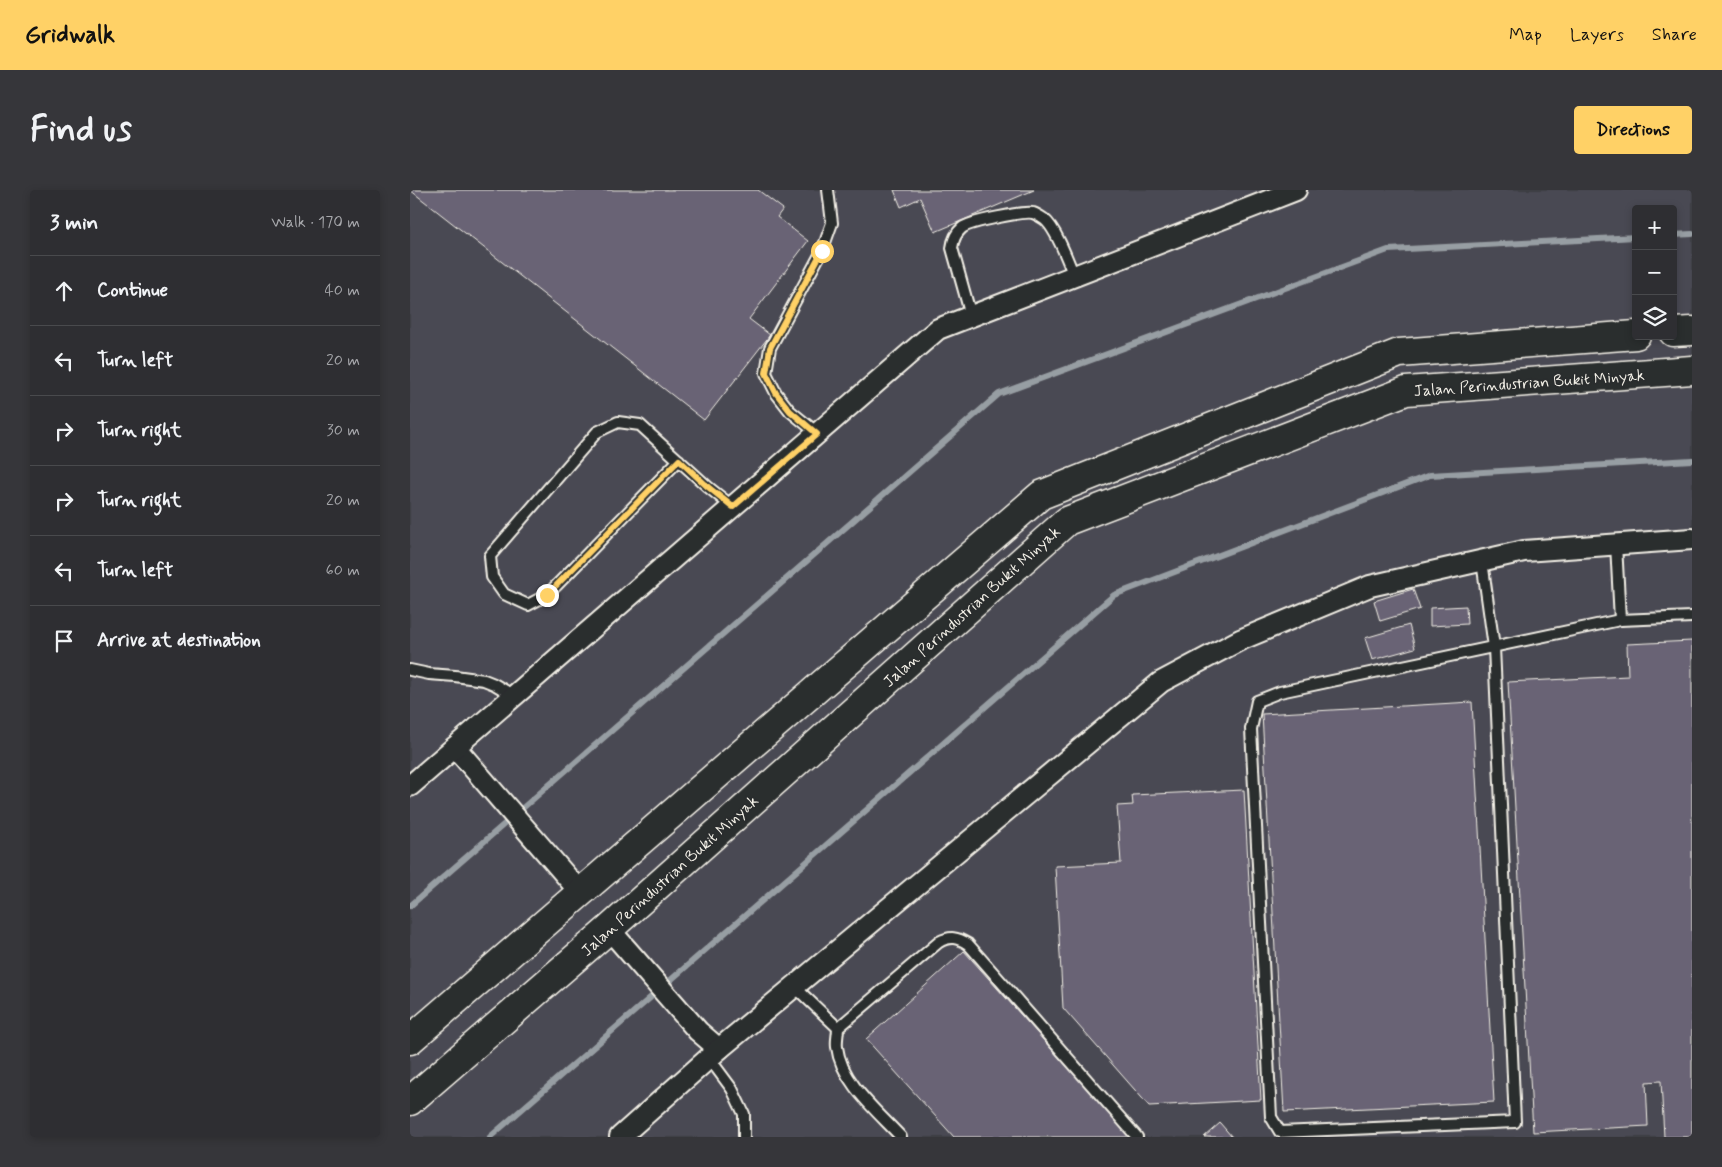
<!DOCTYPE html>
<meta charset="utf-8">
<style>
:root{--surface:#2e2e32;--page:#36363a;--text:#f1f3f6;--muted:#a7a8ac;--line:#494a4d;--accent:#ffd166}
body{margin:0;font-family:Mynerve,sans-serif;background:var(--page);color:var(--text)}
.controls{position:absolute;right:15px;top:15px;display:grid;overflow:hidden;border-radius:5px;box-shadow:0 2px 8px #0003}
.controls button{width:45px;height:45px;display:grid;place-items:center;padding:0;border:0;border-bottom:1px solid var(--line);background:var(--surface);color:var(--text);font:25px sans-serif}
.stop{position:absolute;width:15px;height:15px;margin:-11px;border:4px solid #ffd166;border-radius:50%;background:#fff}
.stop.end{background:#ffd166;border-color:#fff;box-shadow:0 1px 5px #0008}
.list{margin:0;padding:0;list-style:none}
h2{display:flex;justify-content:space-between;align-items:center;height:65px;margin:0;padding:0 20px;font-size:21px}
h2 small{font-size:16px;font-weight:400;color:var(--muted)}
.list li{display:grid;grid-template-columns:32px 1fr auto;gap:15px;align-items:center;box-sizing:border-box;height:70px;padding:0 20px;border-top:1px solid var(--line)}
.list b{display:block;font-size:19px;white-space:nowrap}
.list em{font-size:16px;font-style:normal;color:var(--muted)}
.icon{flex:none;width:28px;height:28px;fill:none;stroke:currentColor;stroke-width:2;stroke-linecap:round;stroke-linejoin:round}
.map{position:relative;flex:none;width:1282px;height:947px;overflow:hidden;border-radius:5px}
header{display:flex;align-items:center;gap:30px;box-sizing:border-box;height:70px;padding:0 25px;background:var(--accent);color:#111}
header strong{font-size:24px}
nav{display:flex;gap:28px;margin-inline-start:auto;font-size:18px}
.intro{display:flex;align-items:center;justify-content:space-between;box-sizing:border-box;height:120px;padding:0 30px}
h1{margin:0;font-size:35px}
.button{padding:12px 22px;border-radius:5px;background:var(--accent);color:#111;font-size:18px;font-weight:700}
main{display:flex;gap:30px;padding:0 30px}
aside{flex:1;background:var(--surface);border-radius:5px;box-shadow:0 2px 8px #0003}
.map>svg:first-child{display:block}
.built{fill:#4a4952;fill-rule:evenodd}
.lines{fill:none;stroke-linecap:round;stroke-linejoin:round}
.stream{stroke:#979ea3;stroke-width:6}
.building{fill:#696475;stroke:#f4f1e8}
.lane-casing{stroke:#f4f1e8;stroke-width:14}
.street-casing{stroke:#f4f1e8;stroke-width:24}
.secondary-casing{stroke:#f4f1e8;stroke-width:31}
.lane{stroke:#2a2d2e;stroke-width:10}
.street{stroke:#2a2d2e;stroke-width:20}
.secondary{stroke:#2a2d2e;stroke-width:28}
.route{stroke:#ffd166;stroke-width:6}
.labels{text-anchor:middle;stroke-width:4;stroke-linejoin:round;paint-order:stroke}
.street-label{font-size:16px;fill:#f4f1e8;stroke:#2a2d2e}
</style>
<header>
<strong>Gridwalk</strong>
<nav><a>Map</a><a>Layers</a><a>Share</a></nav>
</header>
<div class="intro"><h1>Find us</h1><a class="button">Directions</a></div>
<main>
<aside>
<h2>3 min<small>Walk · 170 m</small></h2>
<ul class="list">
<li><svg class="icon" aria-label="ahead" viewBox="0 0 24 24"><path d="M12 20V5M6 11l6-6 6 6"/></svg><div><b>Continue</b></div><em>40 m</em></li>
<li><svg class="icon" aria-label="left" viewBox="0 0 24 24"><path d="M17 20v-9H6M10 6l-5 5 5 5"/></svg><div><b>Turn left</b></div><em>20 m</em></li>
<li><svg class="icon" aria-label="right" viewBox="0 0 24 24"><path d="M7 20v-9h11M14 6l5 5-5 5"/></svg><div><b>Turn right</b></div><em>30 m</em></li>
<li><svg class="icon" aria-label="right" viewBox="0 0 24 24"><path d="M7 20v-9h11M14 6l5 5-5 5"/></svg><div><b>Turn right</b></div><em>20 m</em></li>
<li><svg class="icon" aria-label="left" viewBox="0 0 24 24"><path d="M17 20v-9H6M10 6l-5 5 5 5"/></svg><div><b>Turn left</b></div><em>60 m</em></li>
<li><svg class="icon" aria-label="arrive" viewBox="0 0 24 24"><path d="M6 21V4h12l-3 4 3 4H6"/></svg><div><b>Arrive at destination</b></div></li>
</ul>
</aside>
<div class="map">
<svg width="1282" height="947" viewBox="0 0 1282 947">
<rect width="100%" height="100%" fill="#3d3e43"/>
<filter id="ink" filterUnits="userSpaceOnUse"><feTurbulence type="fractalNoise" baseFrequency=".02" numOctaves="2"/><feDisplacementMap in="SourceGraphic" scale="10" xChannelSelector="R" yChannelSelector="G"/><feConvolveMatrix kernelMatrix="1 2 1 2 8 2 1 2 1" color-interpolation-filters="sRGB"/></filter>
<g filter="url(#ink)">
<path class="built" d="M0,0H1282V947H0ZM1226,19H1263V146H1226Z"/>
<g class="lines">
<g class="stream">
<path d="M1263,45L1282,44"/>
<path d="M0,716L589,204L978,60L1226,47"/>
<path d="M80,947L704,405L1020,285L1282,270"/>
</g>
</g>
<g class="building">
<path d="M0,0H348L373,19L367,27L398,51L339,129L360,145L294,230Z"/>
<path d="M484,0H624L525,42L510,8L491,17Z"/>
<path d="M1003,399L1010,419L970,431L964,411Z"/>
<path d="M1056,416L1057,434L1020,436V418Z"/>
<path d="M999,435L1005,458L962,470L955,448Z"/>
<path d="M1282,451V947H1254L1251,891L1236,892L1238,936L1123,942L1098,492L1218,486L1217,454Z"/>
<path d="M1062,512L1084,912L874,922L852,524Z"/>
<path d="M834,600L851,910L739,916L653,818L645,676L711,673L707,616L723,615L722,605Z"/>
<path d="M554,761L720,947H544L456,849Z"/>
<path d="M810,933L822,947H794Z"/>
</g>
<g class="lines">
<defs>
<g id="lane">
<path d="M561,126L542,58C543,50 546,43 552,38C559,32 614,21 623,23C626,24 631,27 634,29C646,38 658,71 664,86"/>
<path d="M407,243L380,221L366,203L356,183L360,158L412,61L422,33L418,0"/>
<path d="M269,270L137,405L118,415L94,404L82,387L80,366L187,242L208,232L230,235L298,297L323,317"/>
<path d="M1206,354L1210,430"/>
<path d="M1072,371L1084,457L1105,932L870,942L861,927L841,539L847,511L870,502L1210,430L1282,427"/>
<path d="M0,480L19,484L45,486L74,490L84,494L104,506"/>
<path d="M385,797L428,838"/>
<path d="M299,868L322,899L334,924V947"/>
<path d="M491,947C468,922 431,892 427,857C426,851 428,844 428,838L529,752C540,746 547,747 558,754L727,947"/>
</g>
<g id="street">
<path d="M45,557L170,702"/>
<path d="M0,596L528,139L886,0"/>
<path d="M199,739L288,841L309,859"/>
<path d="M210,947L309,859L751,492L830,450L960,396L1114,361L1282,349"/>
</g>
<g id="secondary">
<path d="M1263,142L1282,141"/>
<path d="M0,850L631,305L989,163L1226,145"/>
<path d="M0,911L199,739L657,331L996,201L1282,180"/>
</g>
</defs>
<use href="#lane" class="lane-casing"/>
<use href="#street" class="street-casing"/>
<use href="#secondary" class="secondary-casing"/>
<use href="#lane" class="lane"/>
<use href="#street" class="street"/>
<use href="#secondary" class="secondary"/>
</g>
</g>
<g class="lines" filter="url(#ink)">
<path class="route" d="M137,405L269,270L298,297L323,317L407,244L380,221L366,203L356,183L360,158L412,61"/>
</g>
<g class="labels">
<g class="street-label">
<text transform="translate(1119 192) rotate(-4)" y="6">Jalan Perindustrian Bukit Minyak</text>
<text transform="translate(561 416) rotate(-42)" y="6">Jalan Perindustrian Bukit Minyak</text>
<text transform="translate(259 685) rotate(-42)" y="6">Jalan Perindustrian Bukit Minyak</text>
</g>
</g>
</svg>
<div class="controls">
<button>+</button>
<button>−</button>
<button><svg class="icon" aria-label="layers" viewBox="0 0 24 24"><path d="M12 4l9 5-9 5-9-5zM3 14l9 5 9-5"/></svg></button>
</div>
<div class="stop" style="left:412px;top:61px"></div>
<div class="stop end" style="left:137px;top:405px"></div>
</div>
</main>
